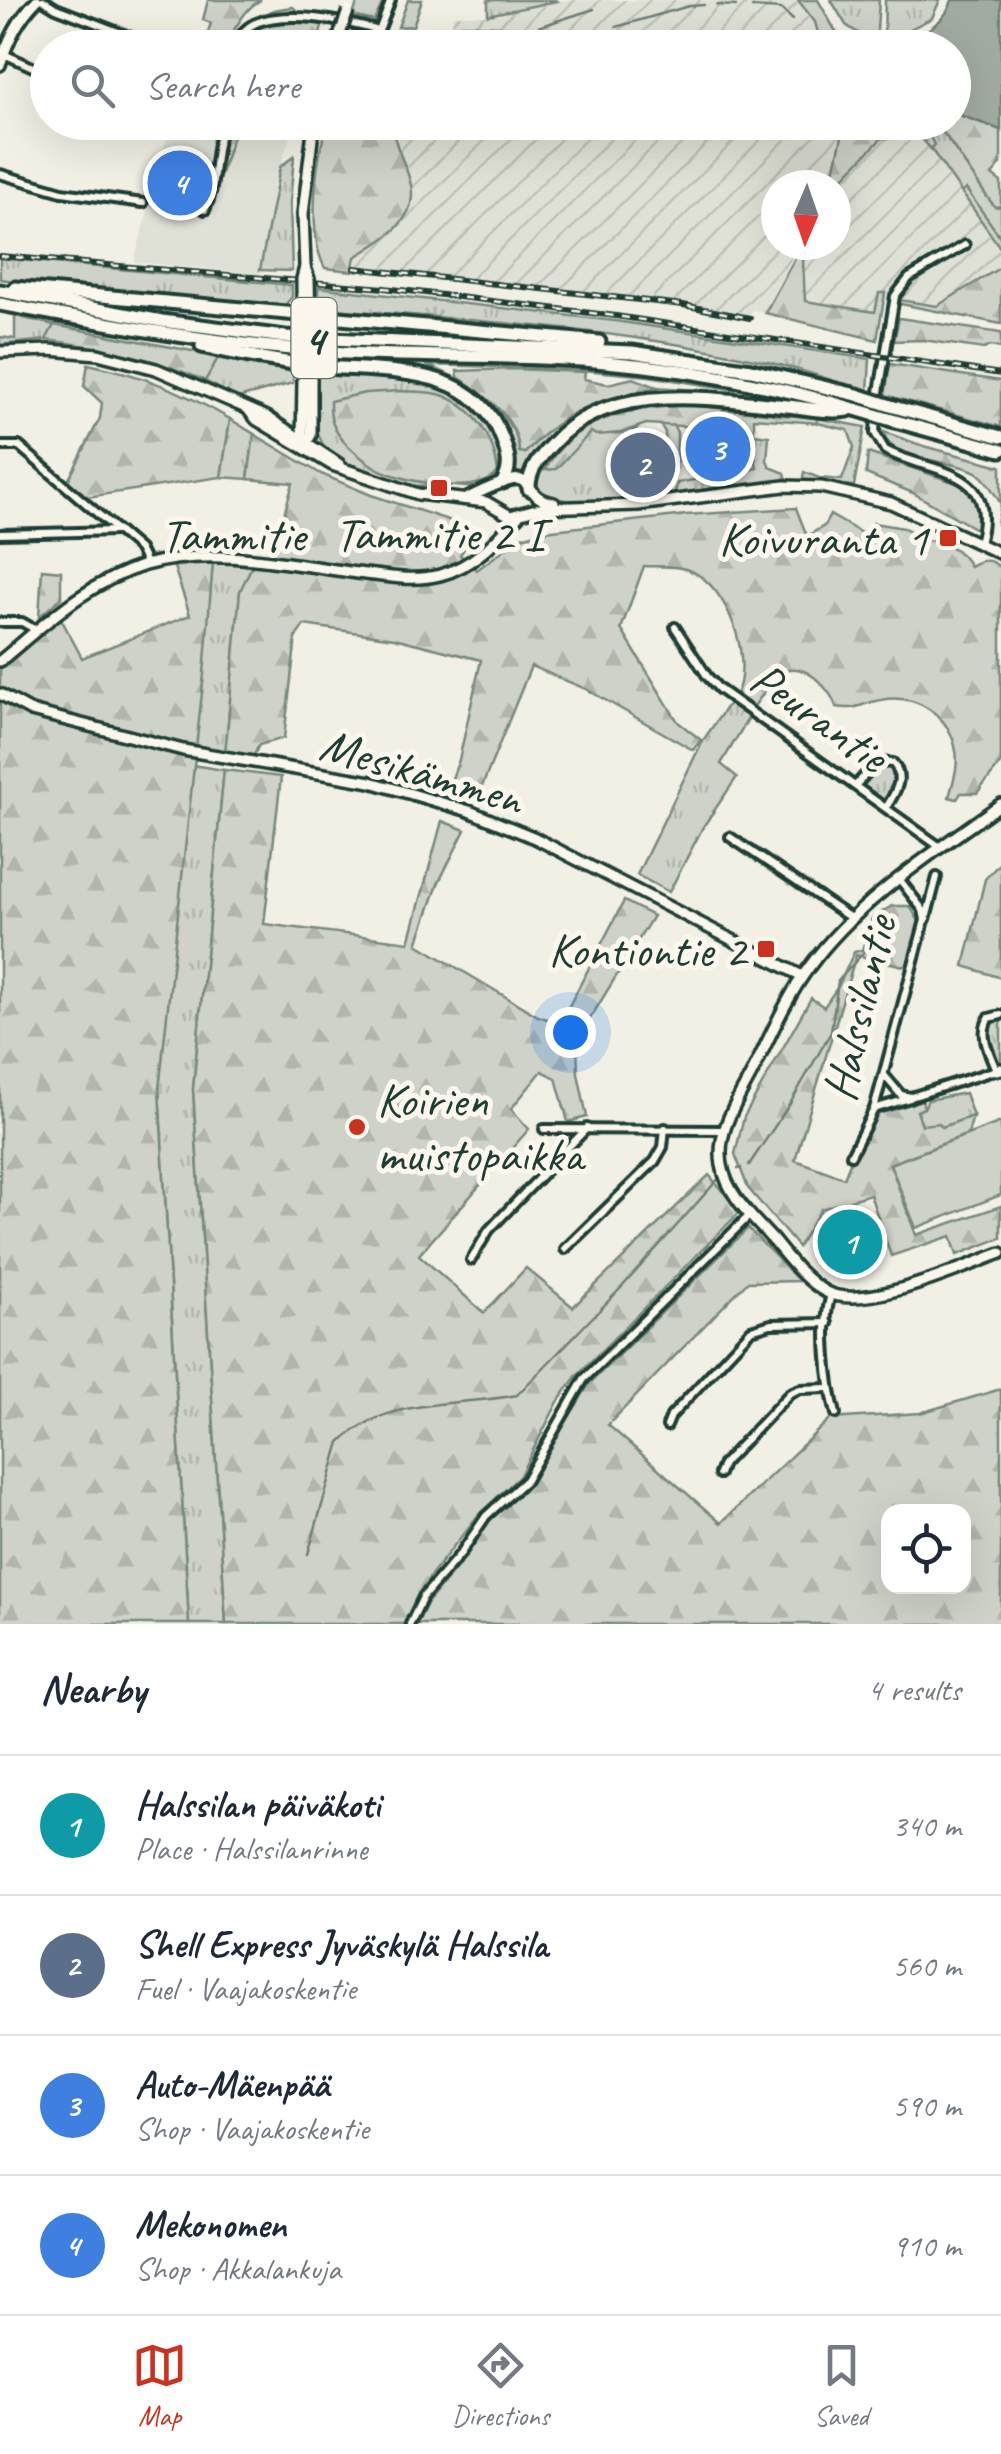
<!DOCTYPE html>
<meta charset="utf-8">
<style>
:root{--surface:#fff;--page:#f2f2f3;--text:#1f2937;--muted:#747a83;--line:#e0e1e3;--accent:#c8321e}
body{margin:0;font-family:Caveat,sans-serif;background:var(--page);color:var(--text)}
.controls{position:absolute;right:30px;bottom:30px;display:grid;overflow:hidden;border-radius:20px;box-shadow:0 10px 40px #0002}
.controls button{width:90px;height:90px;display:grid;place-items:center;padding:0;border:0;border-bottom:2px solid var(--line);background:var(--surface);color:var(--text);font:50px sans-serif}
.compass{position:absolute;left:761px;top:170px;width:90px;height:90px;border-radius:50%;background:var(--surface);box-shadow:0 10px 40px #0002;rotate:182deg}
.you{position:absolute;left:570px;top:1032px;width:35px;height:35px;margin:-25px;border:8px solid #fff;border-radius:50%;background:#1a73e8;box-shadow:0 0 0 15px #1a73e833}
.badge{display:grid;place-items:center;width:65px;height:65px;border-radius:50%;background:var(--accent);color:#fff;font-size:32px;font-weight:700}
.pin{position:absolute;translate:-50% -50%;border:5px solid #fff;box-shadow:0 2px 10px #0006}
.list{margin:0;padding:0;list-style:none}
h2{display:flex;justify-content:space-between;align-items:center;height:130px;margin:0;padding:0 40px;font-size:42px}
h2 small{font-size:32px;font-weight:400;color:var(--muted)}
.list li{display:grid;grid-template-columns:65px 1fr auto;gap:30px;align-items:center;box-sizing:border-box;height:140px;padding:0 40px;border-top:2px solid var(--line)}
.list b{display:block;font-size:38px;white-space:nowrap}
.list p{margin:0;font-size:32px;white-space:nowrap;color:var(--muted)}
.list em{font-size:32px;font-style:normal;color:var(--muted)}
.icon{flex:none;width:55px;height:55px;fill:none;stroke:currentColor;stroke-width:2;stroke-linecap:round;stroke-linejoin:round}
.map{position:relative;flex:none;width:1001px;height:1624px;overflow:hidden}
.search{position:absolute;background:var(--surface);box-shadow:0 10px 40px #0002;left:30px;right:30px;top:30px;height:110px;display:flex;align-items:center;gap:25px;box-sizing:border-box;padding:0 35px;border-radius:55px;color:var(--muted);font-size:38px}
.sheet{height:690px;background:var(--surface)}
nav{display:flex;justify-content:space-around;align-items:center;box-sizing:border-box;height:140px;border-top:2px solid var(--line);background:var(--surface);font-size:28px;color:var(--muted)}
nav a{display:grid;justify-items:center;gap:5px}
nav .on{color:var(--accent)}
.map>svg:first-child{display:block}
.built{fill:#e0e1d6}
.industrial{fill:url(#industrial-furrows)}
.grass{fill:url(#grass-tufts);stroke:#77887e;stroke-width:2.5;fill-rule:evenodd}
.forest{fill:url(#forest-firs);stroke:#77887e;stroke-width:2.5;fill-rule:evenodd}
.pitch{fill:#cfd2c8;stroke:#77887e;stroke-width:2.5}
.water{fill:#a2aba1;stroke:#6e7f75;stroke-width:2.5}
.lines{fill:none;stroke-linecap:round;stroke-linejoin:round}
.stream{stroke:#6e7f75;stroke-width:2.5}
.street-casing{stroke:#1f3d34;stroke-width:14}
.secondary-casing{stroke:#1f3d34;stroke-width:16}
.highway-casing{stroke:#1f3d34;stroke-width:19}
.street{stroke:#fbf7ec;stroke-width:6}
.secondary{stroke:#fbf7ec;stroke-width:9}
.highway{stroke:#fbf7ec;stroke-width:11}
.rail-casing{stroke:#1f3d34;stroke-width:6}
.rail{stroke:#fbf7ec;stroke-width:2.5;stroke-dasharray:8;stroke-linecap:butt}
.secondary-bridge-casing{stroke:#1f3d34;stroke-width:16;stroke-linecap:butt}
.highway-bridge-casing{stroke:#1f3d34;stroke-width:19;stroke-linecap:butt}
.secondary-bridge{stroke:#fbf7ec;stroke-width:9}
.highway-bridge{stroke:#fbf7ec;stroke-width:11}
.poi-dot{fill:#c8321e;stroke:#fbf7ec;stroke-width:4}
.labels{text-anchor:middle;stroke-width:10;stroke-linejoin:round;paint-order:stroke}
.shield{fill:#fbf7ec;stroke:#61756b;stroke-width:2.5}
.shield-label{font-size:45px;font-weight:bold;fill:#1f3d34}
.poi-label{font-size:48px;fill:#1f3d34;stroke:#fbf7ec;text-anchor:end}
.street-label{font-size:48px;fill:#1f3d34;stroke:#fbf7ec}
</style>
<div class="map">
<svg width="1001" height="1624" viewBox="0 0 1001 1624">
<defs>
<pattern id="industrial-furrows" width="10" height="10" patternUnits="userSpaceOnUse" patternTransform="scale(2.5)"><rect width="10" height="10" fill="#e0e1d6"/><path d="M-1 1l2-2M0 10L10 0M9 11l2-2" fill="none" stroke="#c0c2b8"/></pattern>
<pattern id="grass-tufts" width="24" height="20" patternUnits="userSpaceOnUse" patternTransform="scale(2.5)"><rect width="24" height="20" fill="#cfd2c8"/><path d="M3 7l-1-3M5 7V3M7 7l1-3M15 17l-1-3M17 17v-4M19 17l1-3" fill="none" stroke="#b1b5ac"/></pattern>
<pattern id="forest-firs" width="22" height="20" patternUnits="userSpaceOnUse" patternTransform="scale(2.5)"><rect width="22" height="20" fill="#cfd2c8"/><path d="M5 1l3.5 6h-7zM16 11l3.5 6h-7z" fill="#b1b5ac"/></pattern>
</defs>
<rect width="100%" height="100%" fill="#f2f0e5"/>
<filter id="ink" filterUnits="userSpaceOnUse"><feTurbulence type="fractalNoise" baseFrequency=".01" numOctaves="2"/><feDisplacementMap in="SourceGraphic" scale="20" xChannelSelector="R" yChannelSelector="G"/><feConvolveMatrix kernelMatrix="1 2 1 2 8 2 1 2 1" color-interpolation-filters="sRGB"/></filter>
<g filter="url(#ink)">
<path class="built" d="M171,123H294L275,182L259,274L134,262Z"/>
<g class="industrial">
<path d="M563,0H798L815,22L822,47L450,48L453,15H499Z"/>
<path d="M347,123H845L831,185H776V245H798L765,313L752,310L749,321L687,308L325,268Z"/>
<path d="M893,136L921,138L931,149L1001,248V267L937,307L900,300L884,302L885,293L876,312L805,301L803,262L808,245H836V185L882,138Z"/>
</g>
<g class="grass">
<path d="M408,0H422L413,26L398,27Z"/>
<path d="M488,0H555L557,1L488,15Z"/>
<path d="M831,0H879L876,45L846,25Z"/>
<path d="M885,0H940L932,18L884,42Z"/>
<path d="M898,122L937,123L988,198L995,207L1001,206V238L965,190L962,193L931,149L934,145L926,130L915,133L900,130Z"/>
<path d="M230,123H237L219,180L217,175L221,138Z"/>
<path d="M294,156L290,203L292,271L260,270L280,167Z"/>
<path d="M0,258L292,285V297L285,305C190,309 94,291 0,279Z"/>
<path d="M318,287L615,321L870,359L868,392C839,383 810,372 780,365C635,330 482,321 334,309L318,299Z"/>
<path d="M15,316L54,325L46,340L0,345V337L15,339Z"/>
<path d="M242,350C358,362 475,357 591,366C673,373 752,388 831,407L732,395L614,401L534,460L522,474L513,470L506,439L462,385ZM426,365L571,369L648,376L736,390L734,393L657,387L587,404L558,421L525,453C504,405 472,382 426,365Z"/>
<path d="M219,356L293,368V383L238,398L205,381Z"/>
<path d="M317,371C392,377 495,370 503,471C489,492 470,488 448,485C435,483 422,487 409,486C384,483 342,466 325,447C310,430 317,392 317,371Z"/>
<path d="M817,418L865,427L854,486L805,482L803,477L804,472L819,478L842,480L854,447L848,430L817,423Z"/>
<path d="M230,419L254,434L248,479L221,477Z"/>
<path d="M672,424L677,432V468L669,476L666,474L665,432L660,425Z"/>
<path d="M749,426L754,434L769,436L767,460L770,467L785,473L786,477L781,481L680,495L675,492L677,483L757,468Z"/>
<path d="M639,427L619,444L630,477L658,491C640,508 554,506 535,489L539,471L556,450L546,469L591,432L621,433Z"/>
<path d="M213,562L252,566L240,592L225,755L194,749Z"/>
<path d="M729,703L749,717L721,764L737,777L703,827L669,892L637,875L702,742Z"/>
<path d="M879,764L888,765L896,773L894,791L886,802L862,785Z"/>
<path d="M192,765L224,770L193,1089L226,1624H189L159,1089Z"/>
<path d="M1001,1015V1069L996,1070L985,1039L989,1018Z"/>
<path d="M965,1093L973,1116L941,1128L922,1125L916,1110L924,1108L928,1100Z"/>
</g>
<g class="forest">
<path d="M208,0H261C240,11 237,32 221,47H203L211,23L203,20Z"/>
<path d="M358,0H384L374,21L353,16Z"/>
<path d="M798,0H818L839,37L855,47H822L815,22Z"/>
<path d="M293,7L305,19L324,20L316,47L300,41L294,47H251L246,40C253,15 269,9 293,7Z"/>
<path d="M954,113L1001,130V164L992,175L1001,182V206L995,207L988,198L937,123L954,122Z"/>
<path d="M328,123H393C393,146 406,162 411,185C419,221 380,242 355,257L352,271L325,268C307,236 315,158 328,123Z"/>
<path d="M845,123H898L900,130L915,133L926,129L934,145L931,149L921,138H882L836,185H831Z"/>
<path d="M966,189L1001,238V249L962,193Z"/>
<path d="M802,245H808L803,262L805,301L875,312L879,293H885L877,340L765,313Z"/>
<path d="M1001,267V324L896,303L900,300L937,306Z"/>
<path d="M899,318L1001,333V348L990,346L984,349L923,340L894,341Z"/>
<path d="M54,325L219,356L205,381C153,357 102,347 46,340Z"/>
<path d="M88,364C143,375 181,391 230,419L221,477L87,497L68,481L100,418L102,403L84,386Z"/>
<path d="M890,364L1001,381V427L885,395Z"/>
<path d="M514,369L585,372L584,379L608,384L633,378L657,387C596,401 569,406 525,453L519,452C518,417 484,395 458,377L457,371Z"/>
<path d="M401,391C414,392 430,391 442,395C476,408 494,438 498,472C479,497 411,482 385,472C368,465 339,442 333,424C330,417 330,408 330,401L365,393Z"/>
<path d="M687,405L817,418V423L754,418V434L749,426L719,423L715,428L646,424L621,433L596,435L591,432L556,469L545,470C574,416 632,408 687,405Z"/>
<path d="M884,432L923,446L1001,466V525L997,524L1001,504C994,493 987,479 976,472C952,458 889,464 884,432Z"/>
<path d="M254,434L321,474L371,495L467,526L474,533L460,555L477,570L521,537L544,531L686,515L796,508L807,536L824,526L830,515L863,534L873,532V523L904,528L918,535L919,540C941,539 959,547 970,566C982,559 990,558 1001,568V763L977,793H961L957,799L949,797C953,782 959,766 956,751C950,715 916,693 881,700C861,703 858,711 836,707C830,687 802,658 780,673C770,680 762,697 754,706L736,695C753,660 729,587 691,571C678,565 658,567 644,566L621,629L678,722L701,740L693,750L586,689L531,666L477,799L448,789L459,760L481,660L394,638L304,625L296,637L284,738L259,745L252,759L225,755L240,591L252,566L272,556L293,483L248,479Z"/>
<path d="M868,453L968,487L979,494L980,518L976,529L913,493L866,474Z"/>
<path d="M201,561L213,562L204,674L159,1089L189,1624H0V666L59,615L82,658L190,615L173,564Z"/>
<path d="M42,569L61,571V598L39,617Z"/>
<path d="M224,770L281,777L264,924L409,942L442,821L465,830L438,884L417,944L538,1016L560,1023L624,901L653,916L577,1040L578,1073L587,1117L568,1122L556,1078L542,1071L511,1109L529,1129L419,1255L484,1313L526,1268L573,1307L709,1175L740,1212L577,1375L558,1402L519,1477L479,1514L431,1575L405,1624H226L193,1089Z"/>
<path d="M1001,862V978L964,966L985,879Z"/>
<path d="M892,906H910L920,923L908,967L856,955L795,1160L844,1178C853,1156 862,1127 880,1111L922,1099L924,1108L917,1111L922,1125L939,1123L942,1127L973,1116L968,1134L890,1164L916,1235L1001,1206V1238L957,1255L951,1236L891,1256L870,1194L821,1209L798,1247L748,1188L735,1154L744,1117L811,998L824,1007L839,985L854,952L862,950L872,918Z"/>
<path d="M748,1228L799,1281L747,1282L608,1425L721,1523L830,1419L920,1413L1001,1389V1624H417L428,1602L465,1558L489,1521L525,1490L589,1384ZM888,1512H964V1586H888Z"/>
</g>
<path class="pitch" d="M1001,1122V1195L916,1228L890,1164Z"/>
<path class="water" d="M952,0H1001V130L954,113V48L895,47C917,36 946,25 952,0Z"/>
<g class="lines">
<g class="stream">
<path d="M717,5L736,6"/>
<path d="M752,7L781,9L793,20"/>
<path d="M461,24L529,28"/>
<path d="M538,27L594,9"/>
<path d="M616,27L689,6L704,5"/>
<path d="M749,1165L791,1102L831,1032L838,981L863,953L881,919"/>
<path d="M738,1169L741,1168"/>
<path d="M308,1554L340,1442C389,1396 457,1407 517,1395L621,1288L721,1176"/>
</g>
<defs>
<g id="street">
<path d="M43,0L56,8L160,48"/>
<path d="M238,48C240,0 340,19 379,31L391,0"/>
<path d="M4,54L48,74"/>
<path d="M146,122L150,124"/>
<path d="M0,174L62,192L143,203"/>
<path d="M205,210C218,182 212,151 224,122"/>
<path d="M877,404L895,296L909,278L965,245"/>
<path d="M876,416L875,433L885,450C929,474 1001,466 979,543"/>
<path d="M0,446H19L139,549L147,565"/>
<path d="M0,534L117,531"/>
<path d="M0,622H22L36,630"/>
<path d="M675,627L707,676L719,689L940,847"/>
<path d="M856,785L877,762L893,763C905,777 896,792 887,806"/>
<path d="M730,837L852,919"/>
<path d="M926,919L937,877"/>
<path d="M884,1075L901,1095L911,1097L996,1070C990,1054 978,1034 989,1018L1001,1015"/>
<path d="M874,1109L910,1098"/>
<path d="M544,1129L724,1130"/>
<path d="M851,1155L874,1109L925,920L923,910L900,880"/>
<path d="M565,1249L655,1161L663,1147L665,1128"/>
<path d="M471,1260L489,1230L587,1128"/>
<path d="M831,1295C821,1324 828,1384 836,1414"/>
<path d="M667,1426L671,1416L751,1330L771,1324L828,1323"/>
<path d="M719,1474L723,1464L790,1393L800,1389L829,1388"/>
<path d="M410,1624L423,1597L461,1553L486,1516L526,1480L584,1379L750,1215"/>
</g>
<g id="secondary">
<path d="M335,48L341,31"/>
<path d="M0,65C8,40 18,19 37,0"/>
<path d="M305,267L303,214L314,122"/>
<path d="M0,352L49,350L98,354L156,369L267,417L339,464"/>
<path d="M250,412L257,420L332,465L418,494L486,502L510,516L540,508L638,505L784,486L821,487L891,503L1001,554"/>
<path d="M302,444L303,379"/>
<path d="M305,445L311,435V380"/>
<path d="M466,499C476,494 511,476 521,480C536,488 529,498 554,503"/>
<path d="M0,661C46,623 86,583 145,565C211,546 290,564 357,573C384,576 413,582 440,575C474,566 496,541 518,516"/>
<path d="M0,694L31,711L183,750L371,782L469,811L535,838L802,976"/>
<path d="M1001,804C936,851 857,901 810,966C786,998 770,1037 752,1073C737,1102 716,1131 722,1165C727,1195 752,1217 772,1239C788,1258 804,1280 826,1292C865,1312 960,1268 1001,1253"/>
<path d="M996,1070L1001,1069"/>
</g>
<g id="highway">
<path d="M15,288L599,342"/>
<path d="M0,291L162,321L285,337L632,352L751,370L857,395"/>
<path d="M0,304C110,324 218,345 330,352C418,358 507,354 595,361C683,368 770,384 855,409"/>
<path d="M202,346C239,355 277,361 315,366C380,373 474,362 502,438C508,454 512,467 503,482"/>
<path d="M894,407L1001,437"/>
<path d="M892,420L1001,450"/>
<path d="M529,489C528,470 541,456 553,443C610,380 712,399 787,406C807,408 828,413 848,410"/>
</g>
</defs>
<use href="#street" class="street-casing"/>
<use href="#secondary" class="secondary-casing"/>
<use href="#highway" class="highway-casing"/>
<use href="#street" class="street"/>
<use href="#secondary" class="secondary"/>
<use href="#highway" class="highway"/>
<defs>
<g id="rail">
<path d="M0,256L384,288L616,316L1001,374"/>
<path d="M354,268L683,305L750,318"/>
</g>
</defs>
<use href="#rail" class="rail-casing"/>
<use href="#rail" class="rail"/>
<defs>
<g id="secondary-bridge">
<path d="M341,31L348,11"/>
<path d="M305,267L309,279L311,380"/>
<path d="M303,379L302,279L305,267"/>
</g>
<g id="highway-bridge">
<path d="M857,395L894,407"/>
<path d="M855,409L892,420"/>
</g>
</defs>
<use href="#secondary-bridge" class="secondary-bridge-casing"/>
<use href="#highway-bridge" class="highway-bridge-casing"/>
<use href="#secondary-bridge" class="secondary-bridge"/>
<use href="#highway-bridge" class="highway-bridge"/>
</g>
</g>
<g class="poi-dot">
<rect x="429" y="478" width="20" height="20" rx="5"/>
<rect x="938" y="528" width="20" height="20" rx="5"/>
<rect x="756" y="939" width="20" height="20" rx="5"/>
<circle cx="357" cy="1127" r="10"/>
</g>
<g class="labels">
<rect class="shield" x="291.5" y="298" width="45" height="80" rx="8"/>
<g class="shield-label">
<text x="314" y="354">4</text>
</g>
<g class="poi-label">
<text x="439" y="550" text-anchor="middle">Tammitie 2 I</text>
<text x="928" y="555">Koivuranta 1</text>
<text x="746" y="966">Kontiontie 2</text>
<text x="377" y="1116" text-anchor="start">Koirien<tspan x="377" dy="55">muistopaikka</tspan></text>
</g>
<g class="street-label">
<text x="233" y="551">Tammitie</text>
<text transform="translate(820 716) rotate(35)" y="17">Peurantie</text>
<text transform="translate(422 770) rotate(16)" y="17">Mesikämmen</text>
<text transform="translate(858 1008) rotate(-77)" y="17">Halssilantie</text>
</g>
</g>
</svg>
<div class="controls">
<button><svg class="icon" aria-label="locate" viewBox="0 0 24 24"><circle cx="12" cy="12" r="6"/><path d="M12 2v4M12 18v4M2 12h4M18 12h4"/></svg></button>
</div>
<svg class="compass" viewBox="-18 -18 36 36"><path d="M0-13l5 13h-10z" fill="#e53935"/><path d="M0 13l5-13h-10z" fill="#747a83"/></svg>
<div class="you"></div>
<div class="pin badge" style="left:850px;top:1242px;background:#0f9aa8">1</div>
<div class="pin badge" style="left:643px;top:465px;background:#5c6f8a">2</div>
<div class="pin badge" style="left:718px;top:449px;background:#3f7fe0">3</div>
<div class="pin badge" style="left:180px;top:183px;background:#3f7fe0">4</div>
<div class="search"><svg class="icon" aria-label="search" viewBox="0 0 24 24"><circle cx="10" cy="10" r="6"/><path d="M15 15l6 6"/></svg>Search here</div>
</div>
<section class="sheet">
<h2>Nearby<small>4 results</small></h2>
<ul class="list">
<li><span class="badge" style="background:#0f9aa8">1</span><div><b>Halssilan päiväkoti</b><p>Place · Halssilanrinne</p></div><em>340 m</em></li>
<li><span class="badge" style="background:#5c6f8a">2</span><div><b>Shell Express Jyväskylä Halssila</b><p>Fuel · Vaajakoskentie</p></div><em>560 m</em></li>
<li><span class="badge" style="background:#3f7fe0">3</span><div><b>Auto-Mäenpää</b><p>Shop · Vaajakoskentie</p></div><em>590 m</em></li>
<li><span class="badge" style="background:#3f7fe0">4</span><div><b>Mekonomen</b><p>Shop · Akkalankuja</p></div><em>910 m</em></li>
</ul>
</section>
<nav>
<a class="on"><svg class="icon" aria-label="map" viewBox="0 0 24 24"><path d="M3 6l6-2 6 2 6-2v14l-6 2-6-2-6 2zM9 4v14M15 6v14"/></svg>Map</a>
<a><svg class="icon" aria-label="directions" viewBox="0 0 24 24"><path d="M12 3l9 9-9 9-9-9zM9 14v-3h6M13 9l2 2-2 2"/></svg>Directions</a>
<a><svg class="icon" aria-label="saved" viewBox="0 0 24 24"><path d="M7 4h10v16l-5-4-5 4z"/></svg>Saved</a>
</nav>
